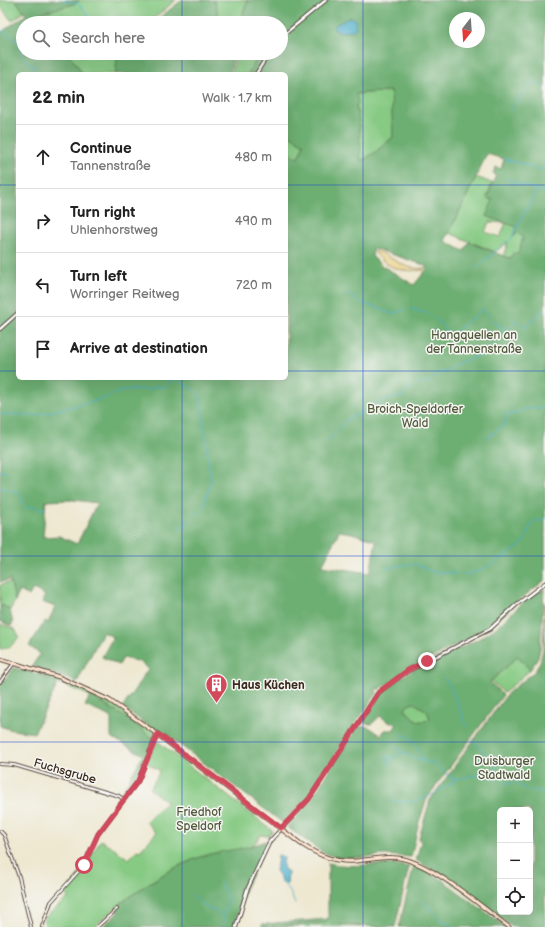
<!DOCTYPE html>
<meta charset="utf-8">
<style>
:root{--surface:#fff;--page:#f2f2f2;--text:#222;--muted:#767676;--line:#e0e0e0}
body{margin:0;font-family:"Balsamiq Sans",sans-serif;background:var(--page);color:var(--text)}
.controls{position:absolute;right:12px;bottom:12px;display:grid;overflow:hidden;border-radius:6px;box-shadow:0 4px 16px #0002}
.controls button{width:36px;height:36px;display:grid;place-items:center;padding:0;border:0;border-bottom:1px solid var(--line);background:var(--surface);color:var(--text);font:20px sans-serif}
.compass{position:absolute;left:449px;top:12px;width:36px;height:36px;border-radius:50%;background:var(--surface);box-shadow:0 4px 16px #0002;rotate:197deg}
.stop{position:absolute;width:12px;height:12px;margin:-9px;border:3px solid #d1495b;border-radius:50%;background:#fff}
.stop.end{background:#d1495b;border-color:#fff;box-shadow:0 1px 4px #0008}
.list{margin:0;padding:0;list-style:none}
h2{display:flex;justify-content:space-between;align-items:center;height:52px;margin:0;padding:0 16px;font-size:17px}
h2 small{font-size:13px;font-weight:400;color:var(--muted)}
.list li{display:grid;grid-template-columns:26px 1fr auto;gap:12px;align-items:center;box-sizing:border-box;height:64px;padding:0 16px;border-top:1px solid var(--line)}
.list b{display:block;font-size:15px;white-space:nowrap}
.list p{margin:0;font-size:13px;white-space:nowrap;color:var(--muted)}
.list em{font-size:13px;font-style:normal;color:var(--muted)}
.icon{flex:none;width:22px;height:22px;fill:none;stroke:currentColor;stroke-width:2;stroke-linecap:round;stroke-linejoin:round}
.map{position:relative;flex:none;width:545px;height:927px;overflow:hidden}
.search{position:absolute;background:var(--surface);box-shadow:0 4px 16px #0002;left:16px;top:16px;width:272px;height:44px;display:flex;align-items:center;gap:10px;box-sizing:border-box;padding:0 14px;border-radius:22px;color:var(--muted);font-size:15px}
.panel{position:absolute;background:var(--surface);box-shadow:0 4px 16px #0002;left:16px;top:72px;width:272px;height:308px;border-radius:6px}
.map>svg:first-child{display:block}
.green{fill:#87ca84;stroke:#617a51;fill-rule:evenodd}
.forest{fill:#6dae72;stroke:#546c48;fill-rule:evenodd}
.sand{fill:#eeda9e;stroke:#94825e}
.water{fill:#4aadc9;stroke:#426c74}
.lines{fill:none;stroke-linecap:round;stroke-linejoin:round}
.stream{stroke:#4aadc9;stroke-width:1}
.minor-casing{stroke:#564639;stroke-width:4}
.tertiary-casing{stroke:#564639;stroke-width:4.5}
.secondary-casing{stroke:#564639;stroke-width:5}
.minor{stroke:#fff;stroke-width:2}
.tertiary{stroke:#fff;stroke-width:2.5}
.secondary{stroke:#fde4d1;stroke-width:3}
.route{stroke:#d1495b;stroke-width:5}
.grid{fill:none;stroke:#1d4ed8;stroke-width:1;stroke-opacity:0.55}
.labels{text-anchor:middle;stroke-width:3;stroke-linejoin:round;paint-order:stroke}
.park-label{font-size:12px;fill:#525a3d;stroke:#f6f6f2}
.poi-label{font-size:12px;font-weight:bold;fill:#3b2a1e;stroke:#f6f6f2;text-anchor:start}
.street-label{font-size:12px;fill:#3b2a1e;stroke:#f6f6f2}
</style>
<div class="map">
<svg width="545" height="927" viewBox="0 0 545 927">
<rect width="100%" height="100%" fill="#f6f6f2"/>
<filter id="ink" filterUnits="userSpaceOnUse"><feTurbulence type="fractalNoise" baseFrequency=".025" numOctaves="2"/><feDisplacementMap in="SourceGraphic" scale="8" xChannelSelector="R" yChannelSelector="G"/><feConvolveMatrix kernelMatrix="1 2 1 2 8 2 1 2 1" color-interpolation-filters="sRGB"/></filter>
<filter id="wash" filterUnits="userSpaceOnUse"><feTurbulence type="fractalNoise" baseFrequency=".012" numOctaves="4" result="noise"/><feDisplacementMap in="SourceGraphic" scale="16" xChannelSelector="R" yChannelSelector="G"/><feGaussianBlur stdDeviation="0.9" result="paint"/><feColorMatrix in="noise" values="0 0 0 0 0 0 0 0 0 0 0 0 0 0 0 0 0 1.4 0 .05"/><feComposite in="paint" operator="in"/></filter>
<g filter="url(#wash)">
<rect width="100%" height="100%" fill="#eee8d1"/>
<g class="green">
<path d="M0,0H16L24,12L12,21L0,6Z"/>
<path d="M80,0H176L148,23H46L39,13L74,4Z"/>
<path d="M214,0H248L239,23H228L225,16L220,19Z"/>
<path d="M68,53H117L116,74H83Z"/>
<path d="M237,53H260L248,74H231Z"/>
<path d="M391,91L393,137L368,158L360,161C360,145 358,129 357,113C356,106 358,102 355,94Z"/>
<path d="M286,133L304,144L298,158L288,153L286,157Z"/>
<path d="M476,177L492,183L487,197L493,200L517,227L514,236L518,232L523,238L518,254L512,259L503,256L508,242L495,252L449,233ZM489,222L506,223L500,237L485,232Z"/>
<path d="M11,582L15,601L10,610L2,605L0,608V585Z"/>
<path d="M0,624L15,629L19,637L9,648L0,649Z"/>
<path d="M518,656L530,670L504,693L491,681Z"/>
<path d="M40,673C83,685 118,707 154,733V739L110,707L90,696L37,674Z"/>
<path d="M414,703L427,711L430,718C420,726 412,718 405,709L408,705Z"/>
<path d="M157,741L273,831L268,836L260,835C254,854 223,850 206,855C165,868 125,898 94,927H44L45,917L68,898L65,893L76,879L101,840L129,859L137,850L140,851L156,833L146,821L167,802L150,789L160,771L147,763Z"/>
<path d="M315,923L347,924L362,927L280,926Z"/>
</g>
<g class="forest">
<path d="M16,0H80L74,4L39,13L46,23H23V53H68L83,74H18V378H286V157L288,153L298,158L304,144L286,133V74H248L260,53H281V23H239L248,0H545V580L519,600L490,628L411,668L380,689H375L377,693L348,734L306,800L283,823L159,729L156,732L123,707L148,669L140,662L123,658L119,665L102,657L113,637L103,632L77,682L32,666L40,654L29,646L45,621L48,623L55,607L42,602L45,595L33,589L29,596L20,591L15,601L10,580L0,582V33L26,15ZM455,18H479V42H455ZM391,91L393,137L376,152L361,161L359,122L356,108L358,102L356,94ZM487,154L504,159L501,169L496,167L493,173L496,175L487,198L493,200L486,216L517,227L513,237L518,233L523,238L518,254L513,253L511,259L469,242L464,251L445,241ZM376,249L427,266V269L414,285L381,265L372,256L373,251ZM73,500L97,503L77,544L59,536L43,537L46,501ZM339,531L352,533L376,541L370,573L322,566Z"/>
<path d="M182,0H214L221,23H218L208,16L202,23H153Z"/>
<path d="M117,53H235L229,74H116Z"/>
<path d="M544,589L540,649L538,658L530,670L518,656L490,682L503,695L427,798L419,822L411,857L384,855L356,858H338L322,852L287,827L308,805L357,727C369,724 372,730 381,735L385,730H393L397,724L393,721L392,724L380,716L372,724L364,723L361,721L381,691L384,693V689L411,671L431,661L436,662L437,660L434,659C454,650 474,643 493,630C510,617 523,598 544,589ZM414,703L427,711L430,718C420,726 412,718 405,709L408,705Z"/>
<path d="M545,603V927H513L443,876L416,860L421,842L419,838L430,800L508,693L535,671L540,662L543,650ZM500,810H530V912H500Z"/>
<path d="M2,605L10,610L13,623L11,626L0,621V608Z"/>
<path d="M14,668L37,674L58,683L34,733L12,730L0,726V685Z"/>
<path d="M90,696L125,717L154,739L136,780L123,796L120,795L143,755L111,737V717L85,706Z"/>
<path d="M265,841L266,845L245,889L234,927H102L119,912L116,907C143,886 174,865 206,855C225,850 248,849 265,841Z"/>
<path d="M328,863C355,870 382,860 409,867L395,927C369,927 343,924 317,923C298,923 281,927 262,927V924L328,919Z"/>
<path d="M414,865L441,879L506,927H399Z"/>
</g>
<path class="sand" d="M376,251C395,257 402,271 425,268L424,270C401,272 391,270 375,253Z"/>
<g class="water">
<path d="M351,17L355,20L356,27L354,30L343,32L333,29L335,25Z"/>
<path d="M278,855L284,857L283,867L288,873L287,884L281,883L279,875L276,871Z"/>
</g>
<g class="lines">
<g class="stream">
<path d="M62,0L79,4L95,23"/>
<path d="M2,31L18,41C19,50 25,65 35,66L34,74"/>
<path d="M0,33L7,28"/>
<path d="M121,53L125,59"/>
<path d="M538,83L545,87"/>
<path d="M516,103L534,80L535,81"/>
<path d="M510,111L514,105"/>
<path d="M504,159L542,170L545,167"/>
<path d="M507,179L545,193"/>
<path d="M510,240L537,190"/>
<path d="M476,268L508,241"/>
<path d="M347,294L364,304L383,309L390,314L405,310"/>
<path d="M410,309C435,314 435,317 450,336L483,309L490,317"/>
<path d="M492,320L494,323L507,329"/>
<path d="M513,324L516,321L525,328L543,310"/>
<path d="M417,384L423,382L428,383L440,372L446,371L456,364L478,356L511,326"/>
<path d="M197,393L199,394"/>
<path d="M200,395L211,480L202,512"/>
<path d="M75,406L102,399L124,390L143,389L149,390L156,386L164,388L170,381L176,379L195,391"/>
<path d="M0,414L37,415L74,406"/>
<path d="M487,438L505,424L507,414L519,413L523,409L545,407"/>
<path d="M327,442L348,419L385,400L404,396L408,388L412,386"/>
<path d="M0,471L8,472"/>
<path d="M0,488L21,493L23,504"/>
<path d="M25,507H38L40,510L44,507L45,509"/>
<path d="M193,516L196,512H200"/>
<path d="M179,530L190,519"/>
<path d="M527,537C532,526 527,520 545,520V517"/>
<path d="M387,568L408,564H415L434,572L468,574L482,570L519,547L525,539"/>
<path d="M444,678L450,685L467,727"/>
<path d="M401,735C418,736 416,752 425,762H432L453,779"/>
<path d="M473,740L490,760"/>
<path d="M392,745L406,754L423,761"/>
<path d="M384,760L388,756L390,759"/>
<path d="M492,762L496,767L498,778"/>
<path d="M389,766L390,759L403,753"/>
<path d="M464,778L476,775L487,777"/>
<path d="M490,778H500L507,784L514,782"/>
<path d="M517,783L530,792L536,790L545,794"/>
<path d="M391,801C420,804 427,798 452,783L454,779L462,778"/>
<path d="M220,883L228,898L223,917L224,927"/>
<path d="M284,884L290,892L295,904"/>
<path d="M193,895L205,907L216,911L223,917"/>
<path d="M424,902L440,920L451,925"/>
<path d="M310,925L311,927"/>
<path d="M453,926L455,927"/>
</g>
</g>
</g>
<g filter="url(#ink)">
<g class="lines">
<defs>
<g id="minor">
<path d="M0,682L14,663"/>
<path d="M0,764L14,765L119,796L123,799"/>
<path d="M0,831L4,835L19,877L31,927"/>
<path d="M42,927L51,902L84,865L98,834L138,781L157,734"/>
<path d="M97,927L117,909"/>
</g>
<g id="tertiary">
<path d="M281,37L326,0"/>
<path d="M256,74L269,53"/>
<path d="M0,329L18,313"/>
<path d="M236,927L247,890L270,841L309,799L379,692L408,671L490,629L516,605L545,583"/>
</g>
<path id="secondary" d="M0,659L59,677L109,700L157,734L301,844C318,855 335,863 356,861C372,860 388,855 404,859C436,867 482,907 509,927"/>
</defs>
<use href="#minor" class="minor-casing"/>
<use href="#tertiary" class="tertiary-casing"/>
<use href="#secondary" class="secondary-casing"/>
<use href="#minor" class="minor"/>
<use href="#tertiary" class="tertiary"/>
<use href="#secondary" class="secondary"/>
</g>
</g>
<g class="lines" filter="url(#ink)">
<path class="route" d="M84,865L98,834L138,781L158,734L281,828L309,799L379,692L408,670L427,661"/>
</g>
<path class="grid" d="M182,0V23M363,0V927M182,53V74M0,185H18M286,185H545M0,371H18M286,371H545M182,378V927M0,556H545M0,742H545"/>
<defs>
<symbol id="building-pin" viewBox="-11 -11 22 30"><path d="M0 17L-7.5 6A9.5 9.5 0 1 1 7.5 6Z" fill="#d1495b" stroke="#f6f6f2"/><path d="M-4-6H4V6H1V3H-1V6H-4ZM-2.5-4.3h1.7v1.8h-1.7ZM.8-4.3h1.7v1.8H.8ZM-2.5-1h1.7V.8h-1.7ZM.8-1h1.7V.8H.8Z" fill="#fff"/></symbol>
</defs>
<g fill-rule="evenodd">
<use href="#building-pin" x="204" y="672" width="25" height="34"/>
</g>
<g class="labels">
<g class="park-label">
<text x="474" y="339">Hangquellen an<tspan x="474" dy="14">der Tannenstraße</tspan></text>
<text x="415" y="413">Broich-Speldorfer<tspan x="415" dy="14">Wald</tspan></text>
<text x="504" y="765">Duisburger<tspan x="504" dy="14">Stadtwald</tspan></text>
<text x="199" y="816">Friedhof<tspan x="199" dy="14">Speldorf</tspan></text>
</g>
<g class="poi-label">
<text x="232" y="689">Haus Küchen</text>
</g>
<g class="street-label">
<text transform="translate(65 771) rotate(16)" y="4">Fuchsgrube</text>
</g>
</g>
</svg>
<div class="controls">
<button>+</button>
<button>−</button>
<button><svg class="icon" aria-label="locate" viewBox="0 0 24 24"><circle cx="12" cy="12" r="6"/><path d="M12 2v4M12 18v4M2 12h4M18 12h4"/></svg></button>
</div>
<svg class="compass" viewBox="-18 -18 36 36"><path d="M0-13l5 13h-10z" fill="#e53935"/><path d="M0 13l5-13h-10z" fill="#767676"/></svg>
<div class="stop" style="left:84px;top:865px"></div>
<div class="stop end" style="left:427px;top:661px"></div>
<div class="search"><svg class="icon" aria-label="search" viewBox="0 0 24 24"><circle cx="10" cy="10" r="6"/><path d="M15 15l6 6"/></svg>Search here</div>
<section class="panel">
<h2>22 min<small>Walk · 1.7 km</small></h2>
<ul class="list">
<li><svg class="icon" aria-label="ahead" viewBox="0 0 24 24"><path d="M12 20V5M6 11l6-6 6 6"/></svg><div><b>Continue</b><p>Tannenstraße</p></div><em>480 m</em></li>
<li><svg class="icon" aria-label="right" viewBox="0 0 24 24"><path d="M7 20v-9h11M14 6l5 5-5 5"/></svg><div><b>Turn right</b><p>Uhlenhorstweg</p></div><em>490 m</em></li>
<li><svg class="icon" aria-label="left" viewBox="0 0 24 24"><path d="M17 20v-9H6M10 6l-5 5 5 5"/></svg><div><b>Turn left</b><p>Worringer Reitweg</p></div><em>720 m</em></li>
<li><svg class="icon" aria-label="arrive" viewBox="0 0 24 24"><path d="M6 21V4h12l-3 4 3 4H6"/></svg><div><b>Arrive at destination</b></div></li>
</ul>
</section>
</div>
